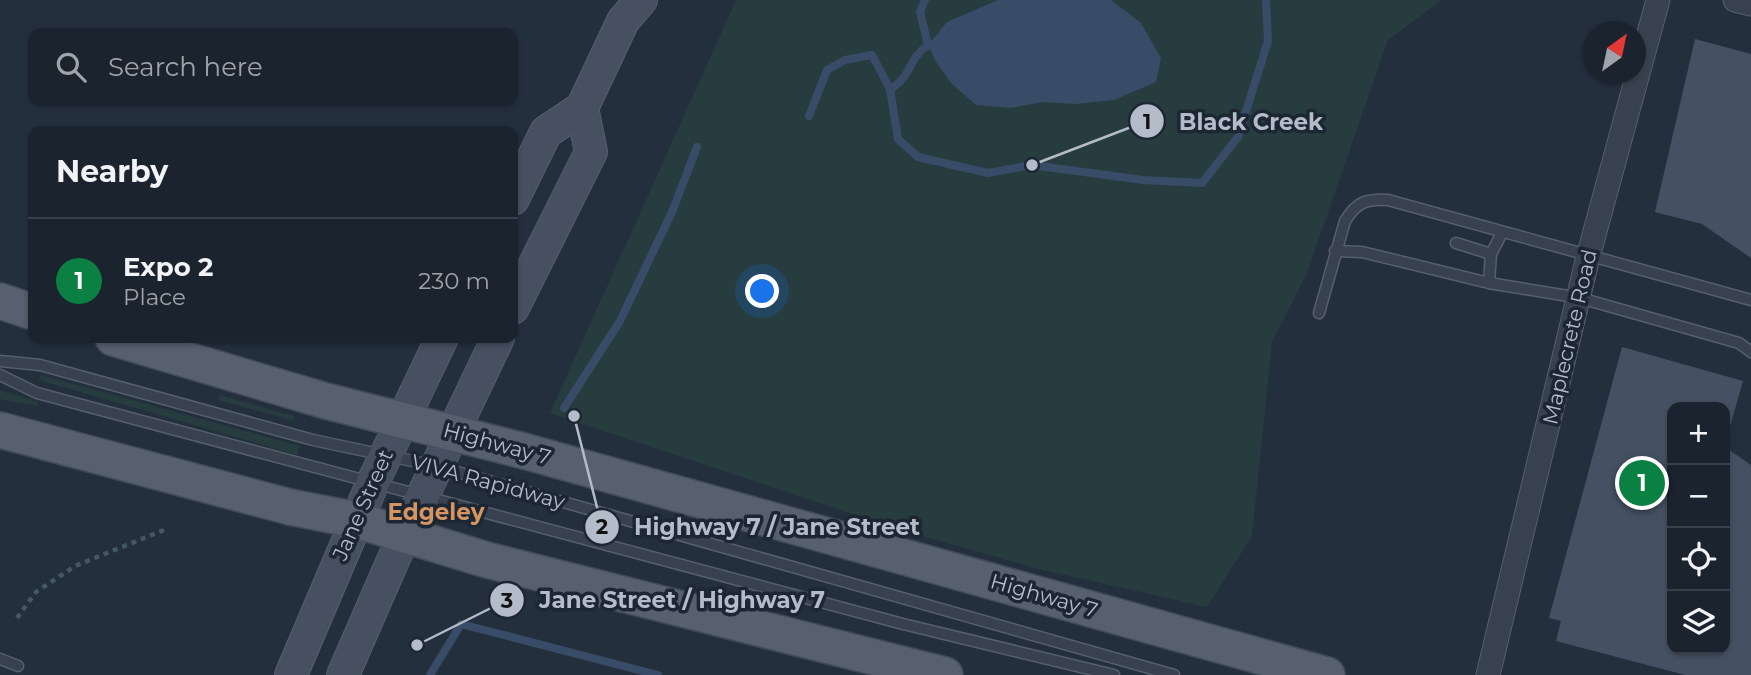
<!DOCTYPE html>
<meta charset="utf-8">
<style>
:root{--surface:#1b232e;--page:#242b36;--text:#f1f3f6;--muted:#a0a4aa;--line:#39404a;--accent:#0b8043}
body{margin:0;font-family:Montserrat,sans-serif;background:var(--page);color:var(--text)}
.controls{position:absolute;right:21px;bottom:21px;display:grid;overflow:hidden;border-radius:14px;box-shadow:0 2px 5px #0004}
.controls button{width:63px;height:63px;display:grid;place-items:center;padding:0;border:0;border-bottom:2px solid var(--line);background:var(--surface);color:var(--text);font:35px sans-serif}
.compass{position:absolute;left:1583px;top:21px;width:63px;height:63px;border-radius:50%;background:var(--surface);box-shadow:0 2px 5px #0004;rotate:33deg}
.you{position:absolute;left:763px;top:292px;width:24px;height:24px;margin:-18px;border:5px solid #fff;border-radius:50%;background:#1a73e8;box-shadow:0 0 0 10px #1a73e833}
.badge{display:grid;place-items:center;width:46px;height:46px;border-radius:50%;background:var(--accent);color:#fff;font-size:23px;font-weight:700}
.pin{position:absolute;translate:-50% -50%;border:4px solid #fff;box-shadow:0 2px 7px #0006}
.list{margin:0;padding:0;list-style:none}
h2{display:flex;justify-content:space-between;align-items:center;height:91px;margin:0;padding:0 28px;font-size:30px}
h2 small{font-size:23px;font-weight:400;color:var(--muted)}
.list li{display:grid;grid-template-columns:46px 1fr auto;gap:21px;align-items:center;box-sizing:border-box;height:126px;padding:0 28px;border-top:2px solid var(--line)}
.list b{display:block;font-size:26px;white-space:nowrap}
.list p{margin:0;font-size:23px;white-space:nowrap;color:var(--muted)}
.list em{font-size:23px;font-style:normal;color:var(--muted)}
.icon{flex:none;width:38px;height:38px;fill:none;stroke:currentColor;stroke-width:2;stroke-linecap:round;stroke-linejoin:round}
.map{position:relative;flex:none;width:1751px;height:675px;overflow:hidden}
.search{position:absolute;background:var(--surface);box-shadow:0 2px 5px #0004;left:28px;top:28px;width:490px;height:77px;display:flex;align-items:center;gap:18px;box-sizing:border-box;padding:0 24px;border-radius:14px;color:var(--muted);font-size:26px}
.panel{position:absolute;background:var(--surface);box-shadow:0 2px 5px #0004;left:28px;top:126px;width:490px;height:217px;border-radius:14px}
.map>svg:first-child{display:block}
.green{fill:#263c3f}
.water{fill:#394c67}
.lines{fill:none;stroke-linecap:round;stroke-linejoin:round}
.stream{stroke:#394c67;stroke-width:8}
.building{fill:#455162}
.lane-casing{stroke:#565f6c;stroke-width:13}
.street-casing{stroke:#565f6c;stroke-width:25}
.secondary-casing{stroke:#565f6c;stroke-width:34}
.primary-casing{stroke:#414a57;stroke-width:38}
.path{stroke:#44595c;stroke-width:4.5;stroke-dasharray:5 5;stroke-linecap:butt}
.lane{stroke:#38414e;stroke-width:10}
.street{stroke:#38414e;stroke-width:23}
.secondary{stroke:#465061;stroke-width:32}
.primary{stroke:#56606e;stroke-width:35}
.labels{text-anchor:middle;stroke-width:7;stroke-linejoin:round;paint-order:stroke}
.street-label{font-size:21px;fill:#b4bcc9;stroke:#1d2633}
.neighbourhood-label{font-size:23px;font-weight:bold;fill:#d59563;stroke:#1d2633}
.leader{fill:none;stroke:#b4bcc9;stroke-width:2.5}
.callout-dot{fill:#b4bcc9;stroke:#1d2633;stroke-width:2.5}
.mark-label{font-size:21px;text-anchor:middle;font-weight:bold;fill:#111}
.callout-label{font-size:23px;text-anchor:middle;font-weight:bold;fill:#b4bcc9;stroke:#1d2633;stroke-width:7;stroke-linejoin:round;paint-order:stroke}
</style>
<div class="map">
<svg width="1751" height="675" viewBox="0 0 1751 675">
<rect width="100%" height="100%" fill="#242f3e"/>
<g class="green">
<path d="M736,0H1442L1388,40L1307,273L1272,342L1252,536L1207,607L1039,569L901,530L550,413Z"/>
<path d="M41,375L300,446L297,455L39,380Z"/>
<path d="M0,390L38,402L37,406L0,399Z"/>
<path d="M220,395L294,416V421L218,400Z"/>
</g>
<path class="water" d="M998,0H1111L1141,23L1161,58L1156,82L1114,100L1075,104L1043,102L1011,108L976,105L952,84L936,62L928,45L947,22Z"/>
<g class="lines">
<g class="stream">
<path d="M890,89C912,77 907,60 928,45L920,12L925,0"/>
<path d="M809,116L827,70L845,60L872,55L890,89L898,139L918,157L988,173L1032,165L1143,180L1202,183L1238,137L1268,41L1266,0"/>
<path d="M564,408L620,321L672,212L697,147"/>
<path d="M430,675L461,624L658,675"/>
</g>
</g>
<g class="building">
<path d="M1695,39L1751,54V258L1702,224L1655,212Z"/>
<path d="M1622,347L1743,381L1729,430L1725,429V407H1672V649H1725V447L1751,465V675H1685L1556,641L1561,621L1549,618Z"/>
</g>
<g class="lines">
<defs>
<g id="lane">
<path d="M1456,243L1491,254"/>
<path d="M1335,251L1362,252L1489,283L1580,298L1739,343L1751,352"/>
<path d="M1489,283L1491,254L1502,233"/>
<path d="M1319,313L1345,221C1357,202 1365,199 1388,200L1751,300"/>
<path d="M0,361L40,365L313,440L436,466L1174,675"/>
<path d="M0,375L37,393L903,624L1114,675"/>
<path d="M0,659L18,666"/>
</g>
<g id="street">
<path d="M1735,0L1751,4"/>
<path d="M1488,675L1588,257L1658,0"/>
</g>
<g id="secondary">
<path d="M513,199L546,132L582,108L623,21L641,0"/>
<path d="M513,308L591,152L582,108"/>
<path d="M291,675L373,482L442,338"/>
<path d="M343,675L404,535L498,338"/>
</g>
<g id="primary">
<path d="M0,301L33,312"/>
<path d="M113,338L326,401L524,451L1327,675"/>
<path d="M0,430L290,507L356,520L487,560L945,675"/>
</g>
</defs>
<use href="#lane" class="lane-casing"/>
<use href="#street" class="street-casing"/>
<use href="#secondary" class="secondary-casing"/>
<use href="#primary" class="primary-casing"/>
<path class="path" d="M17,618L36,592L75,566L164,530"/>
<use href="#lane" class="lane"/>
<use href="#street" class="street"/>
<use href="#secondary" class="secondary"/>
<use href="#primary" class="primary"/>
</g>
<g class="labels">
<g class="street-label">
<text transform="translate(1570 337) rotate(-77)" y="7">Maplecrete Road</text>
<text transform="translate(497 444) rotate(15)" y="7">Highway 7</text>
<text transform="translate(488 482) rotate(15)" y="7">VIVA Rapidway</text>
<text transform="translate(363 505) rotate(-66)" y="7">Jane Street</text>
<text transform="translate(1044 596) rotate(16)" y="7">Highway 7</text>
</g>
<g class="neighbourhood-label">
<text x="436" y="520">Edgeley</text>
</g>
</g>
<path class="leader" d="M1032 165L1147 121M574 416L602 527M417 645L507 600"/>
<g class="callout-dot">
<circle cx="1032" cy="165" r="7"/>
<circle cx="574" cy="416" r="7"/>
<circle cx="417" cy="645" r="7"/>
<circle cx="1147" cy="121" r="18"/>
<circle cx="602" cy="527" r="18"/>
<circle cx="507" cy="600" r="18"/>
</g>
<g class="mark-label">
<text x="1147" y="129">1</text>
<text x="602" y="534">2</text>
<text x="507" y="608">3</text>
</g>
<g class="callout-label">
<text x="1251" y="130">Black Creek</text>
<text x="777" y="535">Highway 7 / Jane Street</text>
<text x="682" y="608">Jane Street / Highway 7</text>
</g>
</svg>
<div class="controls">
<button>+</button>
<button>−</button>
<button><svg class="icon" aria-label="locate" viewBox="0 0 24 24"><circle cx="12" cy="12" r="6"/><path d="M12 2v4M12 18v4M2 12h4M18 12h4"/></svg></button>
<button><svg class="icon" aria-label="layers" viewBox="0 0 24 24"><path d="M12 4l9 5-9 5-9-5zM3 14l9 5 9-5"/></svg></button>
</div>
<svg class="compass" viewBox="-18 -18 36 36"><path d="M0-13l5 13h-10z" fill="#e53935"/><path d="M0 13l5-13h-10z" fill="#a0a4aa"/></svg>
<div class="you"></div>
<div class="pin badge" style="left:1642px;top:483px">1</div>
<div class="search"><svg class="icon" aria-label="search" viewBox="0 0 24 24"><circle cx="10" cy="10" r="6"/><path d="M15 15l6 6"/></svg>Search here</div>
<section class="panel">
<h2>Nearby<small></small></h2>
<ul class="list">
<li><span class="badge">1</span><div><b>Expo 2</b><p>Place</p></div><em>230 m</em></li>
</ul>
</section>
</div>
